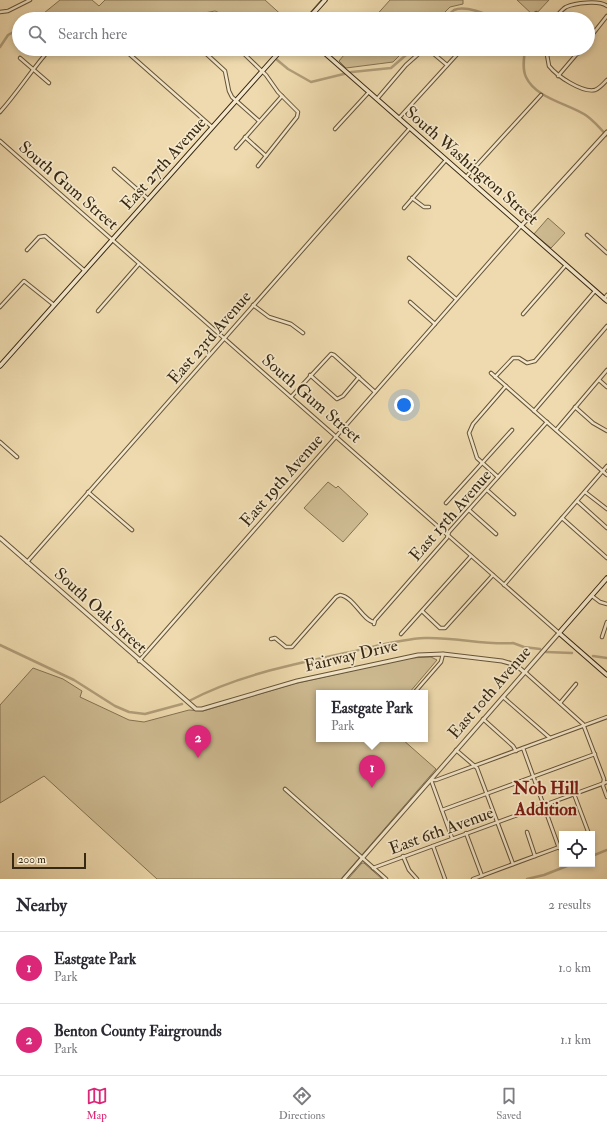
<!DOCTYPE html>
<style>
:root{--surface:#fff;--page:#f7f7f7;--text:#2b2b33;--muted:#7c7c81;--line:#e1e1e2;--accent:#db2777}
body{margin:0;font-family:"IM FELL Double Pica",serif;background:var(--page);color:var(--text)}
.controls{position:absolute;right:12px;bottom:12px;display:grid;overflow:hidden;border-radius:0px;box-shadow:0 2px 6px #0003}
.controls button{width:36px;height:36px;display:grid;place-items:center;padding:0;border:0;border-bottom:1px solid var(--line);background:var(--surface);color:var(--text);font:20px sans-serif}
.scale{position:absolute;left:12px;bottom:10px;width:74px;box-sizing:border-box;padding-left:4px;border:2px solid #372812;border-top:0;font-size:11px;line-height:14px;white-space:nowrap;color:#372812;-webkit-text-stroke:3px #f4e7ca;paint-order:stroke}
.you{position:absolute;left:404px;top:405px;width:14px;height:14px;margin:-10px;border:3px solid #fff;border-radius:50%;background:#1a73e8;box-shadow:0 0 0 6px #1a73e833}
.badge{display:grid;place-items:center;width:26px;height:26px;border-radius:50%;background:var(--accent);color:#fff;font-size:13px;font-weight:700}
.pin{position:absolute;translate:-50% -33px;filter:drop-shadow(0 1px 2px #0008)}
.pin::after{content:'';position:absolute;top:21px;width:14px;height:12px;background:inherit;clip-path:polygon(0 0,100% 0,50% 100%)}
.popup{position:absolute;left:316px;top:690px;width:112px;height:52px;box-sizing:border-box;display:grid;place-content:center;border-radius:0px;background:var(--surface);filter:drop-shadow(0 1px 3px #0005);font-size:13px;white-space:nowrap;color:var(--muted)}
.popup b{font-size:15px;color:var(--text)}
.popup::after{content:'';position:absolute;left:50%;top:100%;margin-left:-8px;border:8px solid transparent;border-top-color:var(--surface)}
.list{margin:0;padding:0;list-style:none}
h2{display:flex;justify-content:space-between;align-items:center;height:52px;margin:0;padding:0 16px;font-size:17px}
h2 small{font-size:13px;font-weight:400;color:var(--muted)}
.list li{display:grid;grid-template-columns:26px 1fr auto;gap:12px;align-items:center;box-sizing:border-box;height:72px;padding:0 16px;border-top:1px solid var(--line)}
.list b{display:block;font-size:15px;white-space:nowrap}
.list p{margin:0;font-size:13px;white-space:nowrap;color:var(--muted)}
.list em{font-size:13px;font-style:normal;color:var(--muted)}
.icon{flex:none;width:22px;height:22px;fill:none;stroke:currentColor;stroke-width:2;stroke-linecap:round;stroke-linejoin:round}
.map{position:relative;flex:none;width:607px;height:879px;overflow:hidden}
.search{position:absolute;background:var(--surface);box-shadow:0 2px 6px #0003;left:12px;right:12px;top:12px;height:44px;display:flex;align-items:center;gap:10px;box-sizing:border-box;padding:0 14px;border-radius:22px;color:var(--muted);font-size:15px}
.sheet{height:196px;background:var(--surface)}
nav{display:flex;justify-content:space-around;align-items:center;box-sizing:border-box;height:56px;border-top:1px solid var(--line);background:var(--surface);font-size:11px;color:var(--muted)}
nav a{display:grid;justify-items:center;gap:2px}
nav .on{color:var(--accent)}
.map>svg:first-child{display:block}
.green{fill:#cfbc93;stroke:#837252}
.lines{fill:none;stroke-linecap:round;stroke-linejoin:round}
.stream{stroke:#806e50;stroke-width:1}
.canal{stroke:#b09d79;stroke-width:2.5}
.minor-casing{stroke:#655439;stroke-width:4.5}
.tertiary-casing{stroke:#655439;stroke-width:5}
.secondary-casing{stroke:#372812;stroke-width:5.5}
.minor{stroke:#f4e7ca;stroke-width:2.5}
.tertiary{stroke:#f4e7ca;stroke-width:3}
.secondary{stroke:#f4e7ca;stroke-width:3.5}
.labels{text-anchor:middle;stroke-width:3.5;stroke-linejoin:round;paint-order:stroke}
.street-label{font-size:17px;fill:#372812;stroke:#f4e7ca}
.neighbourhood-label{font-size:18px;font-weight:bold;fill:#7a1f14;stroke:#f4e7ca}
</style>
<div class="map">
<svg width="607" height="879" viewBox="0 0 607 879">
<rect width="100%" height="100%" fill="#eedaae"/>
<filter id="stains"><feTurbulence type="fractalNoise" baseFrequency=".005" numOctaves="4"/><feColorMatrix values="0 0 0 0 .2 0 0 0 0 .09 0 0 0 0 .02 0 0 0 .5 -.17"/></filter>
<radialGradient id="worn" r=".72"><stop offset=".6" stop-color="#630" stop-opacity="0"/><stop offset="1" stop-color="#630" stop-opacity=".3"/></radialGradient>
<g class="green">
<path d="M60,0H92L99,6L105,0H265L286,19H234L215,11L172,19L150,15L131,19H75L64,15L44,13Z"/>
<path d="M390,0H463V4L450,7L438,19H373Z"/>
<path d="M517,0H549L534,16Z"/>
<path d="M349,49H406L393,62L346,68L339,61Z"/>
<path d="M548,218L565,233L551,248L534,234Z"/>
<path d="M328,482L336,488L338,486L368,514L343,542L304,508Z"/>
<path d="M431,657L437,660L409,693H319V739H402L436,769L341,879H157L44,776L0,803V705L33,668L63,679L82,691L80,697L129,720L144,722L189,710L203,711L293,684L409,658Z"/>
<path d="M362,863H364L382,879H348Z"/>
</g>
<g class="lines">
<path class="stream" d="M307,16L321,0"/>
<g class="canal">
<path d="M44,19L59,17L65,19"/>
<path d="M149,19H152"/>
<path d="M190,19L214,13L227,19"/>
<path d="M445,19C448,16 451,12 454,10C465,5 487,14 497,19"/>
<path d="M0,47L8,35L19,29"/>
<path d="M268,49L273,55"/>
<path d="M525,49C524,58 522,69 526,77C536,99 570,104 587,116C595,122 601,129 607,136"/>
<path d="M276,59L288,69L311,82L352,72L391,68L413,49"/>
<path d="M0,645L74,680L115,706L129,712L145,714L182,704"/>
<path d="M546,652L572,653"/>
<path d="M593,656L607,658"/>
<path d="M189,701C238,675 292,665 345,653C371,648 398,639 425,638C455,637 484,645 513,643L524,647L540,649"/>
<path d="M592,856L607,850"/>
<path d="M527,879L544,875L572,864"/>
</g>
<defs>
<g id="minor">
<path d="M0,12L8,11L30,0"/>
<path d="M536,13L540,19"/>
<path d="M554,19C558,15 561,10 566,7C575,3 599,0 607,6"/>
<path d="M588,40L607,16"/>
<path d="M201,49L225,71L229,91L232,97L259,121"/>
<path d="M239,49L266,75L278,92L298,112L297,117L258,166"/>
<path d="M428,49L447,65"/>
<path d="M546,49L549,66C557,76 582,93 595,90C600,88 603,84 607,80"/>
<path d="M127,52L212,127"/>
<path d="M20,58L49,83"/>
<path d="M558,76L581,49"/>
<path d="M377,99L406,65L424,49"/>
<path d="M0,112C18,92 32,69 50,49"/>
<path d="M399,118L462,49"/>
<path d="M335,129L369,92"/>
<path d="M245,137L266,156"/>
<path d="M0,141L559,633"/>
<path d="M236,148L282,96"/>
<path d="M114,169L148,199"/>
<path d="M466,177L541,95"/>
<path d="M412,198L424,207H429"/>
<path d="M404,208L446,160"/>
<path d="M587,235L607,253"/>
<path d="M27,250L39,237L45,236L85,271"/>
<path d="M409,258L456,299"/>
<path d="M604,299L607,295"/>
<path d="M410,302L435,324"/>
<path d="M253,305L269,317L291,324L303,333"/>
<path d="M0,307L24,281L54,305"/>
<path d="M98,311L139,264"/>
<path d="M523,314L566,265"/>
<path d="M491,373L607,475"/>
<path d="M310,375L337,399L343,396L359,377"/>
<path d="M495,377L513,358H519L527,363L535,361L595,291"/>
<path d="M599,380L607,387"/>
<path d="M291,397L331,354L334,355L375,392"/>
<path d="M575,407L593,423L607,431"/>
<path d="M534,411L607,326"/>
<path d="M556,430L607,370"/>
<path d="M0,442L17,457"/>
<path d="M498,477L477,458L469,433L473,424L506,386"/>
<path d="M487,490L514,514"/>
<path d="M88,492L132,530"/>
<path d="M585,492L607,509"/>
<path d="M577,501L607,528"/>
<path d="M446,503L512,430"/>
<path d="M469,510L496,534"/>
<path d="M562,518L607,558"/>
<path d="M27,562L410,128"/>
<path d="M504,585L607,466"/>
<path d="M592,596L600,602L607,604"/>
<path d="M422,611L440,628H445L493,575"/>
<path d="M374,624L375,620L447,538L449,532L547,422"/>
<path d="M401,634L471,556"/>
<path d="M602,637L607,622"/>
<path d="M271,639L275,638L286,647H292L336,597L340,595C354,597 363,621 374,622"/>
<path d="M139,661L521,226"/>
<path d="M525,672L583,724L604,779L603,786L607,797"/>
<path d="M414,693L441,662L443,654"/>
<path d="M503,697L550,738"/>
<path d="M560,703L576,684"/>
<path d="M483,719L513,746L516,751"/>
<path d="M523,748L559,848"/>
<path d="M456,750L477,768L513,864"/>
<path d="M285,789L386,879"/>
<path d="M574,794L589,834"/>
<path d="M442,810L595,754"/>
<path d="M527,832L535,856"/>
<path d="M466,833L482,876"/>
<path d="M452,838L431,780H436L607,717"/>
<path d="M433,846L445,879"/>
<path d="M403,856L409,870L417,879"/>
<path d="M373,868L607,782"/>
<path d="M473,879L562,846"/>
</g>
<g id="tertiary">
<path d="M521,226L607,132"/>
<path d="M0,538L196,709H202L297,681L418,655L443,654L502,661L516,665L524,672"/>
<path d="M344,879L559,633"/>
</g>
<g id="secondary">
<path d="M308,19L325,0"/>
<path d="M320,49L607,301"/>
<path d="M0,366L282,49"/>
<path d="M607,578L559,633L607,675"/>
</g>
</defs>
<use href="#minor" class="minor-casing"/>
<use href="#tertiary" class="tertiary-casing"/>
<use href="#secondary" class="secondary-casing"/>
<use href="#minor" class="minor"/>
<use href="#tertiary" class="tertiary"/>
<use href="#secondary" class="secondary"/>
</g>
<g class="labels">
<g class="street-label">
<text transform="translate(163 163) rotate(-48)" y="6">East 27th Avenue</text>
<text transform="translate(472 165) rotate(41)" y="6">South Washington Street</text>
<text transform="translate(69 185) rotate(41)" y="6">South Gum Street</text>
<text transform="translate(209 337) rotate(-49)" y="6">East 23rd Avenue</text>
<text transform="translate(312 398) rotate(41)" y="6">South Gum Street</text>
<text transform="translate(281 480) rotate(-49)" y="6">East 19th Avenue</text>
<text transform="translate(450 515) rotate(-49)" y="6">East 15th Avenue</text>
<text transform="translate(101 610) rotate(42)" y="6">South Oak Street</text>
<text transform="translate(351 655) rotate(-13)" y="6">Fairway Drive</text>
<text transform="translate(489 692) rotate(-49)" y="6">East 10th Avenue</text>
<text transform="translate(441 830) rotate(-20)" y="6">East 6th Avenue</text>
</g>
<g class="neighbourhood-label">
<text x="546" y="794">Nob Hill<tspan x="546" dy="21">Addition</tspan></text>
</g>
</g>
<rect width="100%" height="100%" filter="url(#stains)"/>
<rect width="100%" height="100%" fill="url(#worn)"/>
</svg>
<div class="controls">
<button><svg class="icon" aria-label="locate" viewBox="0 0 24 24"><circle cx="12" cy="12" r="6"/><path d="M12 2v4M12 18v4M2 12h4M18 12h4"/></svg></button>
</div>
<div class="scale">200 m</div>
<div class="you"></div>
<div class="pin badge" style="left:372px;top:788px">1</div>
<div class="popup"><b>Eastgate Park</b>Park</div>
<div class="pin badge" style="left:198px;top:758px">2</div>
<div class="search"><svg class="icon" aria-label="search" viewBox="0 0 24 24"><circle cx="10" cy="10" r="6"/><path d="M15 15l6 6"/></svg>Search here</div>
</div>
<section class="sheet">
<h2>Nearby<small>2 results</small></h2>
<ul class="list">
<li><span class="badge">1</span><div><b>Eastgate Park</b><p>Park</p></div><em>1.0 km</em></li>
<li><span class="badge">2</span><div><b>Benton County Fairgrounds</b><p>Park</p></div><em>1.1 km</em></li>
</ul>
</section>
<nav>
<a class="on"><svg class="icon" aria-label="map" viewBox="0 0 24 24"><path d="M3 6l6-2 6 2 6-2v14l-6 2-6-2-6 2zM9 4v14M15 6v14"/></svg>Map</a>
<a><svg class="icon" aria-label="directions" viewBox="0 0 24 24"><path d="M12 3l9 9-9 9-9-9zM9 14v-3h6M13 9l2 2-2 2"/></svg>Directions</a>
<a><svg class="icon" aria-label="saved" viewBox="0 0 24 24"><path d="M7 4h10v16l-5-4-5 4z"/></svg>Saved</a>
</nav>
